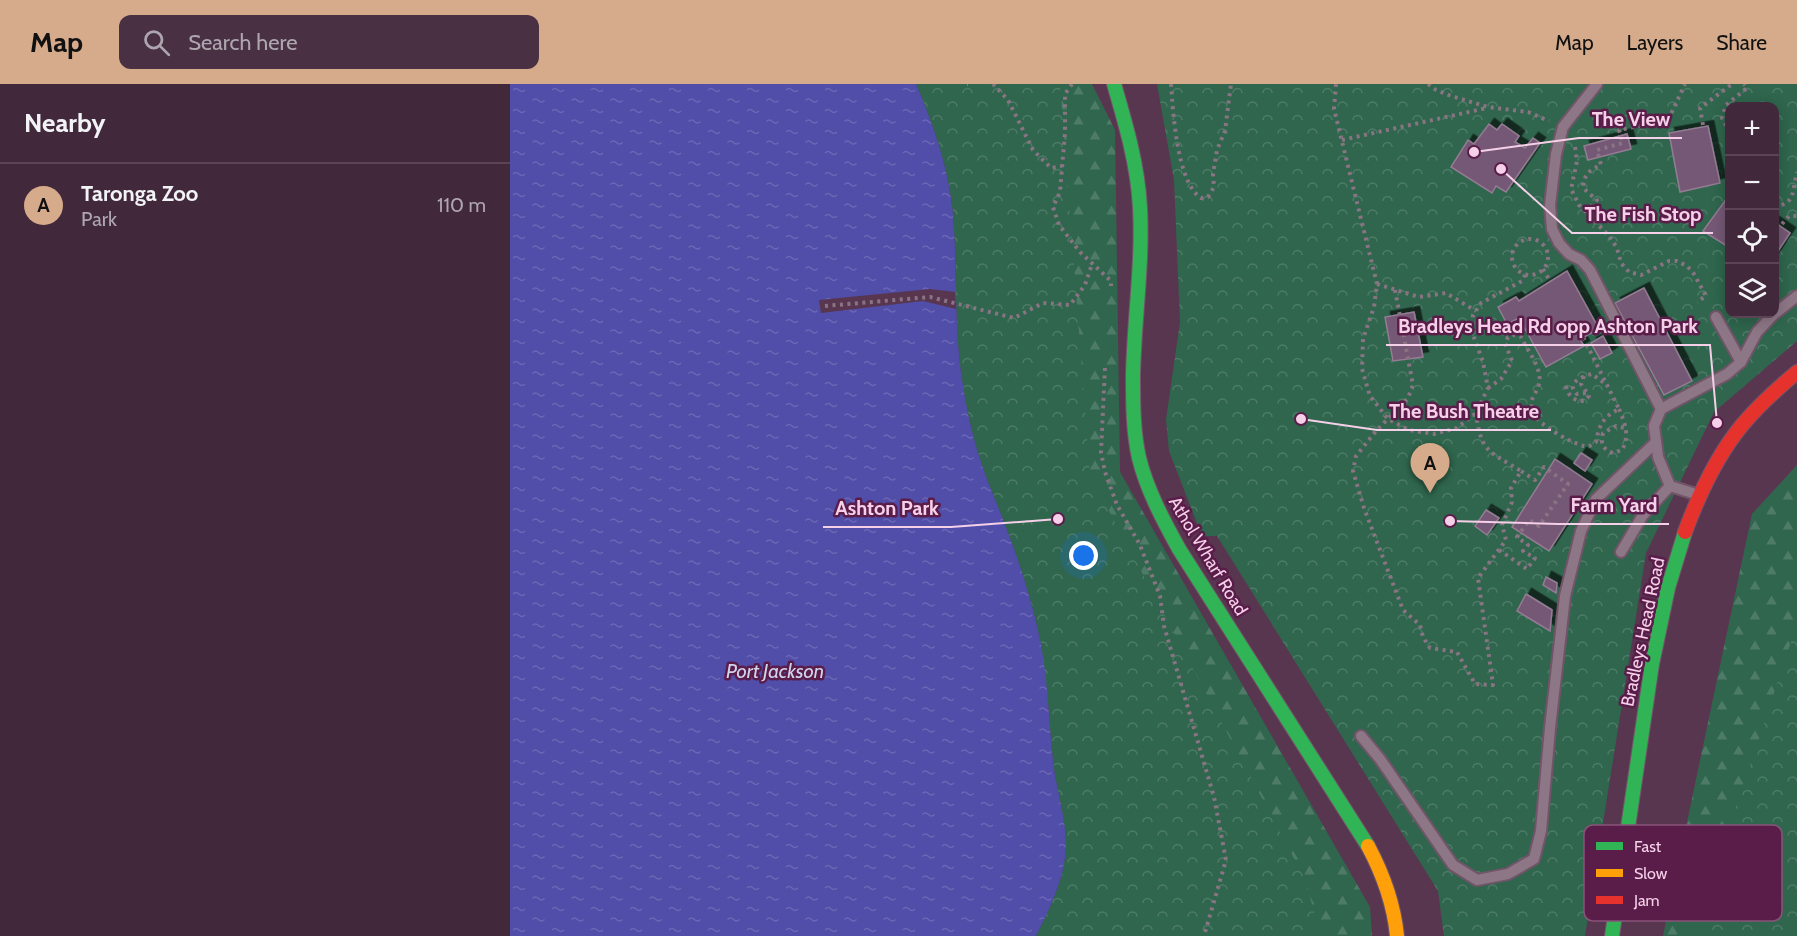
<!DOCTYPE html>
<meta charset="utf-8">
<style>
:root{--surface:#42283b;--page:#493042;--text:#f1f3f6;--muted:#aea6af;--line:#5a4455;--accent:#d6ab8b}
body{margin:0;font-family:Cabin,sans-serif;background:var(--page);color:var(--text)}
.controls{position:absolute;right:18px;top:18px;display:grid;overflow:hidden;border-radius:12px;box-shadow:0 3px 15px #0003}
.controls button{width:54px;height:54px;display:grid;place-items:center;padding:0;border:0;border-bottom:2px solid var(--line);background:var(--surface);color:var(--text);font:30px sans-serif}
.you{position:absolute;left:574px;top:472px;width:21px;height:21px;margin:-15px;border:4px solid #fff;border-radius:50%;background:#1a73e8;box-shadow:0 0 0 9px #1a73e833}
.badge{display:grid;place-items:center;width:39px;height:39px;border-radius:50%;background:var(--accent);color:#111;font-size:20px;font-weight:700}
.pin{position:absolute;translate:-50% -50px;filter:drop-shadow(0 2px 3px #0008)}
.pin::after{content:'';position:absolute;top:32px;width:21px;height:18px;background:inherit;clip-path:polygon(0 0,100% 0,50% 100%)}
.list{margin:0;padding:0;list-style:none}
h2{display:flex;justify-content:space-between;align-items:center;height:78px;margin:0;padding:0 24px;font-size:26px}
h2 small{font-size:20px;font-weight:400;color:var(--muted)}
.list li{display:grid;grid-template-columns:39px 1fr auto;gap:18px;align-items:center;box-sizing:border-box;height:84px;padding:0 24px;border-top:2px solid var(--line)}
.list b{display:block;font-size:22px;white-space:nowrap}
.list p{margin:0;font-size:20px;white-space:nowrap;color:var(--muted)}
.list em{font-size:20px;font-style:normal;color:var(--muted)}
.icon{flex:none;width:33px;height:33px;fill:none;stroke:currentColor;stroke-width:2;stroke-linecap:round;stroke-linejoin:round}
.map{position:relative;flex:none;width:1287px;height:852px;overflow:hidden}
header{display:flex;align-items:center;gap:36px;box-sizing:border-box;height:84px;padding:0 30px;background:var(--accent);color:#111}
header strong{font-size:28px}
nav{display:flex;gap:33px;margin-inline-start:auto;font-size:21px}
.search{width:420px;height:54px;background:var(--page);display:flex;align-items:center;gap:15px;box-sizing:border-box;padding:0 21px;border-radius:12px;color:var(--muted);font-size:22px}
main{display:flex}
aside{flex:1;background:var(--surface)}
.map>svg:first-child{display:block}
.forest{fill:url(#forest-firs)}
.park{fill:url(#park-crowns);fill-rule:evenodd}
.water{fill:url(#water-ripples)}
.pier{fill:#58364f}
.building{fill:#755874;stroke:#947b93;stroke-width:1.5;filter:url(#shadow)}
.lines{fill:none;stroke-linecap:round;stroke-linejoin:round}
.lane-casing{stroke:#725469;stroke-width:14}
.fast-casing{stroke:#725469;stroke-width:16}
.slow-casing{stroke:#725469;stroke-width:16}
.jam-casing{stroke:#725469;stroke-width:16}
.path{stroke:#897483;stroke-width:4;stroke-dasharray:3 4.5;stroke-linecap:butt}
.lane{stroke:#8d7786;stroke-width:10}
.fast{stroke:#30b455;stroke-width:14}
.slow{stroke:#ff9f0a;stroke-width:14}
.jam{stroke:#e5322d;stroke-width:14}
.labels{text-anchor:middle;stroke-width:5;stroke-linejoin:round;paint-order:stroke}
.street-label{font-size:18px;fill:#f6d0e9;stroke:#5a1d4a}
.water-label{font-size:20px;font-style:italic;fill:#d0d3ed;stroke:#5a1d4a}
.key{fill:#5a1d4a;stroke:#89537a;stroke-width:1.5}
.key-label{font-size:16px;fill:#f6d0e9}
.leader{fill:none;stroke:#f6d0e9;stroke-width:2}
.callout-dot{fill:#f6d0e9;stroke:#5a1d4a;stroke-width:2}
.callout-label{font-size:20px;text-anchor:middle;font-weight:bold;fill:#f6d0e9;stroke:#5a1d4a;stroke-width:5;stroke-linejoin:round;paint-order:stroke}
</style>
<header>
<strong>Map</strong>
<div class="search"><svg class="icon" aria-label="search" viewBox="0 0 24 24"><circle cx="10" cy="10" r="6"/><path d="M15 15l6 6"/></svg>Search here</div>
<nav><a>Map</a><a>Layers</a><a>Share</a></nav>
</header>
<main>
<aside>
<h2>Nearby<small></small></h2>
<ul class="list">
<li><span class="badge">A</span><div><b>Taronga Zoo</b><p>Park</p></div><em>110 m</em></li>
</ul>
</aside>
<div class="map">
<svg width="1287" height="852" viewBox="0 0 1287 852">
<defs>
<pattern id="forest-firs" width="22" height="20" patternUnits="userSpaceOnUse" patternTransform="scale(1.5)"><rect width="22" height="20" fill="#2f664d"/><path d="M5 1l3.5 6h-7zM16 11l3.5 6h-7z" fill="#4e7b67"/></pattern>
<pattern id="park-crowns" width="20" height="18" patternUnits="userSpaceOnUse" patternTransform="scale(1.5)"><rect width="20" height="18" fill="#2f664d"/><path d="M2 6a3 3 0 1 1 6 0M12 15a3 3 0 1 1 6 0" fill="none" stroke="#4e7b67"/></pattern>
<pattern id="water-ripples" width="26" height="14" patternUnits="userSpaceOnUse" patternTransform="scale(1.5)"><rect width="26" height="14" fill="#514ea9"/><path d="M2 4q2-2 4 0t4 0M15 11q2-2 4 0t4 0" fill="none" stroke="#6b66b5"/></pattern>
<filter id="shadow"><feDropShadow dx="5.5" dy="-5.5" stdDeviation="0" flood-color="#0009"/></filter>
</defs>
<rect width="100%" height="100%" fill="#58364f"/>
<g class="forest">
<path d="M457,0H582L605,46L610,388L860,823L862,852H569Z"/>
<path d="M1287,381V852H1153L1242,430Z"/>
</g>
<g class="park">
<path d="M406,0H550L580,391L796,797L810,852H526C540,824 555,794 556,762C556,733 546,705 543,677C538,632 538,586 527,542C519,509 509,477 497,446C489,423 478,401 471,378C463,355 458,331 454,308C443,249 448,190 443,131C439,85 424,42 406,0Z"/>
<path d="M647,0H1287V257L1204,328L1136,469L1075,852H934L928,807L707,452H692L659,367L656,336L670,238L664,96ZM1220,22H1264V230H1220Z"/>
<path d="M1287,540V852H1183Z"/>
</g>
<path class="water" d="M0,0H406C424,42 439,85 443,131C448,190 443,249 454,308C458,331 463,355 471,378C478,401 489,423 497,446C509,477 519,509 527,542C538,586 538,631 543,677C546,705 556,733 556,762C555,794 540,824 526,852H0Z"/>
<path class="pier" d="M420,205L445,208L446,225L413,217L311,229L309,216Z"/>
<g class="building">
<path d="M979,40L987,46L992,40L1009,52L1005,58L1015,64L1023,54L1030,59L996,108L986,102L982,109L941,83L958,56L964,60Z"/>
<path d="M1198,42L1210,99L1170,108L1159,49Z"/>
<path d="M1117,50L1121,65L1078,76L1074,62Z"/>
<path d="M1220,110V164L1193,147Z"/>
<path d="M1264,138L1280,149L1264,173Z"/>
<path d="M1057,187L1089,245L1070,255L1074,262L1036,283L1009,234L997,240L988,223L1006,213L1009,217Z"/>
<path d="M1134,204L1182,297L1154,311L1105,219Z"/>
<path d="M904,228L913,273L883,277L875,233Z"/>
<path d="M1093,252L1102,269L1090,275L1081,259Z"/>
<path d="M1071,369L1082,376L1075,387L1064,379Z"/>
<path d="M1045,375L1082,400L1039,467L1002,443Z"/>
<path d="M976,426L989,434L977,451L965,442Z"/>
<path d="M1036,493L1047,499L1046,509L1033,501Z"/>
<path d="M1016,510L1042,526L1040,547L1007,527Z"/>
</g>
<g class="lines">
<defs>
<g id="lane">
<path d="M1087,0L1053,43L1046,70L1040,121L1042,145L1049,159L1059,170L1071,176L1080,186L1151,325L1144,342L1148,373L1160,402"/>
<path d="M1206,233L1231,278"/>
<path d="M1151,325L1217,290L1231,278L1247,248L1263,231L1287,212"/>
<path d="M1111,468L1133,431L1160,402L1189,411"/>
<path d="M851,652L870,675L943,781L967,796L998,790L1024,775L1031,747L1040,644L1055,512L1071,447L1086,415L1146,358"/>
</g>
<g id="fast">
<path d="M604,0C616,41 628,82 630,124C633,180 624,236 623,292C623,319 623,347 629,374C637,406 653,436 669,465L858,762"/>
<path d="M1102,852L1142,580L1158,504L1175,448"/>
</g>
<path id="slow" d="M858,762C873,790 884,821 887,852"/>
<path id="jam" d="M1175,448C1189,410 1207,371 1233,340C1249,321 1268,304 1287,288"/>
</defs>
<use href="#lane" class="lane-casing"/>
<use href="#fast" class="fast-casing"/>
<use href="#slow" class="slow-casing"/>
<use href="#jam" class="jam-casing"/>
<g class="path">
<path d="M457,0H458"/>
<path d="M483,0L498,16L523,66L541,84L552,82"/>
<path d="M562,0L555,10V49L550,108L543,123L549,141L570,168L601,197V202"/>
<path d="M661,0C663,28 667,99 691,114L698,113L704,103L703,90L707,66L715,47L721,0"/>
<path d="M826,0L824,25L867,200L864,223L853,255L852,285L860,312L878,335L899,346L924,350L947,344L966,329L978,304L973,278L962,248L963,231L971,219L1012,197L1015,191"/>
<path d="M918,0L926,6L941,12L978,23L1018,28L1039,37"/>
<path d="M1193,41L1190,24L1222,0"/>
<path d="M1220,48L1212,34L1216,21L1237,4L1234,0"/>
<path d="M832,56L977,24"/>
<path d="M1065,63L1067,77L1061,105L1069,121L1099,152L1107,164L1111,179L1119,188L1131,191L1159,177H1167L1177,182L1184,190L1196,212L1187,218"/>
<path d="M1264,70L1266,77L1264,83"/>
<path d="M1264,122C1287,121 1282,104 1287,88"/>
<path d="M1075,128L1087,116L1073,104C1073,92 1080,85 1091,81L1087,66L1113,59L1109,46L1155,37L1161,30L1175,0"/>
<path d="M1272,140L1279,132H1287"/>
<circle cx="1020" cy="173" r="18"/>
<path d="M1033,185L1040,197"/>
<path d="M867,200L909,213L936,209L966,227"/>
<path d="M885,206L903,301L898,314L866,347L846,372L843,387L854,424L893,526L910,541L913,553L920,564L947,568L965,600L983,601L968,494L996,456L992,441L1002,418L1001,404L1011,387C979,367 971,369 966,329"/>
<path d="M315,222L420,213L504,234L533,219L560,221L575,201L582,180"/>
<path d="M595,284L591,368L595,388L607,421L630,461L650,512L654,542L704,713L716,776L694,852"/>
<path d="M1074,292L1071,300L1077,309"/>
<path d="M1056,302C1058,312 1064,317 1074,317L1079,312L1077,309L1067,310C1055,299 1073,292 1082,290L1097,301"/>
<path d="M978,304L991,295L1002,277L995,259L998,253L1003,251L1011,253C1017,266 1033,285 1029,300C1026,312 1017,315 1024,330C1029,341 1061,359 1074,362C1079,363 1082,361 1086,358C1089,341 1093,333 1109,325L1073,253"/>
<path d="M1109,325C1115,339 1120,352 1112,366L1103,369C1093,366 1090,359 1093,349L1106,342L1115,344"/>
<path d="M989,466L1017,485L1025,474L1013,467L1018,461L1007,453L1019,436L1029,442L1058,400L1034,383L1025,396L1011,387"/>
</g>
<use href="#lane" class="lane"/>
<use href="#fast" class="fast"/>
<use href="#slow" class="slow"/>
<use href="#jam" class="jam"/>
</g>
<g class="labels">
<g class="street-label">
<text transform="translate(698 472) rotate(59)" y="6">Athol Wharf Road</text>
<text transform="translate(1133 548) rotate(-78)" y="6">Bradleys Head Road</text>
</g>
<g class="water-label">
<text x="265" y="594">Port Jackson</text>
</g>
</g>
<rect x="1074" y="741" width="198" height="96" rx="9" class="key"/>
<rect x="1086" y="758" width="27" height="8" fill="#30b455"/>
<rect x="1086" y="785" width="27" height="8" fill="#ff9f0a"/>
<rect x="1086" y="812" width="27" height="8" fill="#e5322d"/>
<g class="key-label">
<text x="1124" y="768">Fast</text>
<text x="1124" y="795">Slow</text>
<text x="1124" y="822">Jam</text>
</g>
<path class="leader" d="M964 68L1069 54H1172M991 85L1062 149H1203M1207 339L1200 261H876M791 335L867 346H1041M940 437L1048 440H1159M548 435L441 443H313"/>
<g class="callout-dot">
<circle cx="964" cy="68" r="6"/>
<circle cx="991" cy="85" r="6"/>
<circle cx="1207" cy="339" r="6"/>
<circle cx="791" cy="335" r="6"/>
<circle cx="940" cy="437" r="6"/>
<circle cx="548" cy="435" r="6"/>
</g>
<g class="callout-label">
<text x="1121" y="42">The View</text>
<text x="1133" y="137">The Fish Stop</text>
<text x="1038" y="249">Bradleys Head Rd opp Ashton Park</text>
<text x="954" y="334">The Bush Theatre</text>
<text x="1104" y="428">Farm Yard</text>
<text x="377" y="431">Ashton Park</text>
</g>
</svg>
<div class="controls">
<button>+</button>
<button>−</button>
<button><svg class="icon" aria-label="locate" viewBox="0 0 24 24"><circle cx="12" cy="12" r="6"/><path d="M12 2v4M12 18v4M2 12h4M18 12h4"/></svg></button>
<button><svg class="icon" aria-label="layers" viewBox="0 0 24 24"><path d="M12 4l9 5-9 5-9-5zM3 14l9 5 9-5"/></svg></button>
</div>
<div class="you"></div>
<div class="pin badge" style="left:920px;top:409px">A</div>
</div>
</main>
